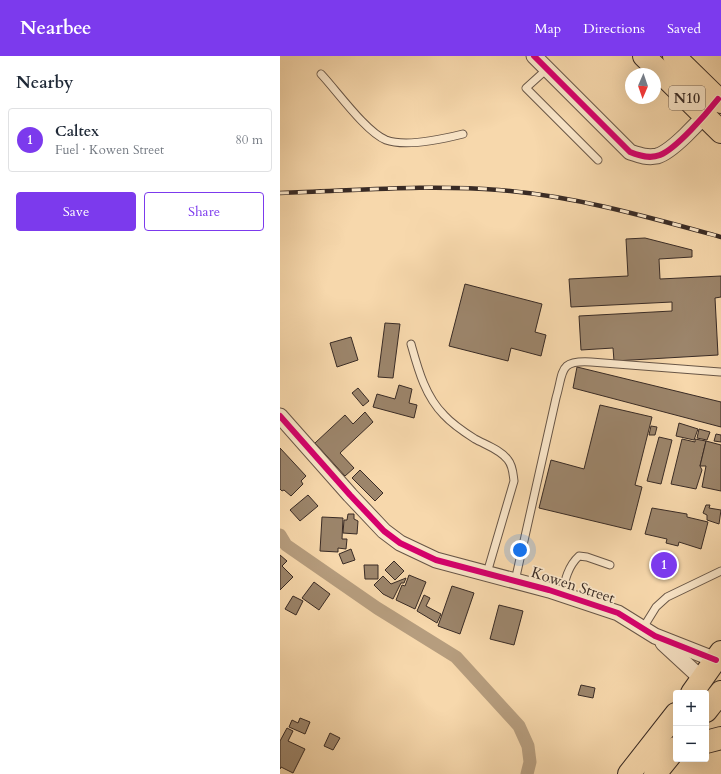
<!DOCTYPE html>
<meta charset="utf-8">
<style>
:root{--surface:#fff;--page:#f2f2f3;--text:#1f2937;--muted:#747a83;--line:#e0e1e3;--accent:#7c3aed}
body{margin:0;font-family:Cardo,serif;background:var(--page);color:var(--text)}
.controls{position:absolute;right:12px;bottom:12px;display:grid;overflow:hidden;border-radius:4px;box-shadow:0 4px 16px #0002}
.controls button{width:36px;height:36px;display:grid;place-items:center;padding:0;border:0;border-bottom:1px solid var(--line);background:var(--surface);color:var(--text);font:20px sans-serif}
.compass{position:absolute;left:345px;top:12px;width:36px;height:36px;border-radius:50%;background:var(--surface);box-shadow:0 4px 16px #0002;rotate:182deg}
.you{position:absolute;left:240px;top:494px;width:14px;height:14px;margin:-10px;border:3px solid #fff;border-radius:50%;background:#1a73e8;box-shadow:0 0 0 6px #1a73e833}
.badge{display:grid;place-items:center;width:26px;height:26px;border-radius:50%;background:var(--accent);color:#fff;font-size:13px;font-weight:700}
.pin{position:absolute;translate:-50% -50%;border:2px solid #fff;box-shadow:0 1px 4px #0006}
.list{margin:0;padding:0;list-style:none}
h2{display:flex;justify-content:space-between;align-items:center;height:52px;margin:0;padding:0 16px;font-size:17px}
h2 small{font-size:13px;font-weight:400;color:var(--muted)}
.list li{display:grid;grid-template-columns:26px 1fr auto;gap:12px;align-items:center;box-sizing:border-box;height:64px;margin:0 8px 8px;padding:0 8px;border:1px solid var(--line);border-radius:4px}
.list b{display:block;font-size:15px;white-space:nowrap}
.list p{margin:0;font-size:13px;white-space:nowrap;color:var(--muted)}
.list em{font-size:13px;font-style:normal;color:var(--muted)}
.actions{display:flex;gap:8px;padding:12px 16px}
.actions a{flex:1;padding:9px 0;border:1px solid var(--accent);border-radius:4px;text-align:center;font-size:14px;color:var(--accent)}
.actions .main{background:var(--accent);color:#fff}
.map{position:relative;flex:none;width:441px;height:718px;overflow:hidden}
header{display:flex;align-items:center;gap:24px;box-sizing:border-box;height:56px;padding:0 20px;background:var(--accent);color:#fff}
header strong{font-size:19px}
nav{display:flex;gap:22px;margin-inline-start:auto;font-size:14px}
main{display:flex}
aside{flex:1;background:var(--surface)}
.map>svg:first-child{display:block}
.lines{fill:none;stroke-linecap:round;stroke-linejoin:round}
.canal{stroke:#b69d7e;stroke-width:13}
.building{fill:#9c856b;stroke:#392b25}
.service-casing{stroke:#685647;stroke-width:9}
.minor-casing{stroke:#685647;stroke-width:17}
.trunk-casing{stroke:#392b25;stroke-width:24}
.service{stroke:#fae6c9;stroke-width:7}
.minor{stroke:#fae6c9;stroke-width:15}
.trunk{stroke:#f7d8ac;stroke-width:22}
.rail-casing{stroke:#392b25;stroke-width:4.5}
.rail{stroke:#fae6c9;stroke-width:3;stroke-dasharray:9;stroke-linecap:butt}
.cycleway-casing{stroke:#fae6c9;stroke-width:8}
.cycleway{stroke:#d6006c;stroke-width:6}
.labels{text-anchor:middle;stroke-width:3.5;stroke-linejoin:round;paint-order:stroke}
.shield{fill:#fae6c9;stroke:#736356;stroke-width:1}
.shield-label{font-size:14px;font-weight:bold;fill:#392b25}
.street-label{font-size:15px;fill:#392b25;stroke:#fae6c9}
</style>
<header>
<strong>Nearbee</strong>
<nav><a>Map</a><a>Directions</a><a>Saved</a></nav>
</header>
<main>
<aside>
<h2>Nearby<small></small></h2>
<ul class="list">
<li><span class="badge">1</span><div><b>Caltex</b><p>Fuel · Kowen Street</p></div><em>80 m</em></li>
</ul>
<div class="actions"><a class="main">Save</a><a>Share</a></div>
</aside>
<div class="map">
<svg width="441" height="718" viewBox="0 0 441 718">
<rect width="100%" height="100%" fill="#f7d8ac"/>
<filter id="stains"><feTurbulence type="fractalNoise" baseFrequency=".005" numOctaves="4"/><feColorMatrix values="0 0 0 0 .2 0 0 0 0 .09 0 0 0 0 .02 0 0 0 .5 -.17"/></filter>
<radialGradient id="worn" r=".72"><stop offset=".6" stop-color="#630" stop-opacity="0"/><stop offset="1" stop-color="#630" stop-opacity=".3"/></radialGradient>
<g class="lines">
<path class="canal" d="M0,479L6,489L97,552L176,601L239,670L248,690L250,706L247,718"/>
</g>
<g class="building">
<path d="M365,182L412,194V201L379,203L380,223L441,220V241L435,242L438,299L334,305L333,292L301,294L299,260L392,255V246L291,251L289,223L348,220L346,183Z"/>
<path d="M185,228L262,248L255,276L266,279L261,300L231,292L228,305L169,290Z"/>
<path d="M105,267L120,268L113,322L98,321Z"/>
<path d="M71,281L78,304L57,311L50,287Z"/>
<path d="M297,311L441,346V371L293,332Z"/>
<path d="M119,329L132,333L129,347L137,349L134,362L93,351L97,338L115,343Z"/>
<path d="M78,332L89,345L83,350L72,337Z"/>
<path d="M320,349L372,361L355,429L362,431L351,474L259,452L271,404L304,413Z"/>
<path d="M85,356L93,366L60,397L74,412L65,420L35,387L65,359L73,368Z"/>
<path d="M399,367L418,373L414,384L396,380Z"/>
<path d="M371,370L377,371L375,379H369Z"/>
<path d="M419,373L430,376L427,384L417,382Z"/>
<path d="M436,378L441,379V386L434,385Z"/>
<path d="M379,381L392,384L381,428L367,425Z"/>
<path d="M402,383L415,386V383L426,385L420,410L422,414L416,433L391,428Z"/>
<path d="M426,385L441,389V435L422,431L426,410H420Z"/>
<path d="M0,392L26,420L21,425L23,428L11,440L4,434L2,435L0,433Z"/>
<path d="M80,414L103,437L95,445L72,422Z"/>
<path d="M28,439L38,450L20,465L10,454Z"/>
<path d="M426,449H430L429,452L441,454L439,468L427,464V459L423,457Z"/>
<path d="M372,452L407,458V461L428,466L421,493L399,486L398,490L386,487L387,483L365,478Z"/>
<path d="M68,458H74V463L78,465L77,478L63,477L64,464H67Z"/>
<path d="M42,461L63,462L62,483H67L66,493L58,492V496L40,495Z"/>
<path d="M71,493L75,504L63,508L59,498Z"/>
<path d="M0,499L7,505L2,510L13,521L0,534Z"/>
<path d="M114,505L124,515L115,524L105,514Z"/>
<path d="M84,509H98V523H85Z"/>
<path d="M129,519L146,526L135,553L116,544L122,529L125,530Z"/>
<path d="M103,520L111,528L126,522L124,527H121L113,543L103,538L94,529Z"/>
<path d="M34,526L50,538L39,554L22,542Z"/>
<path d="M172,530L194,537L180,578L158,570Z"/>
<path d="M144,539L150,542L146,550L161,558L157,567L137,555Z"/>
<path d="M13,540L23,545L16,559L5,553Z"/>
<path d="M219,549L243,555L234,589L210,583Z"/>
<path d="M301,629L315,632L313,642L298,639Z"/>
<path d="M20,662L30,666L25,678L9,671L12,664L18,667Z"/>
<path d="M7,672L13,675L8,685L25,693L13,717L1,711L0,713V685Z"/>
<path d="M50,677L60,682L53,694L44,690Z"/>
</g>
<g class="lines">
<defs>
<g id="service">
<path d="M267,13L246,32L318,104"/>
<path d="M41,18C57,35 86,76 106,84C125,91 163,83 183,78"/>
<path d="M131,288C138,313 145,340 164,359C173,369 184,376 195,383C206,389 221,394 228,404C233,410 233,418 234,425L207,517"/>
<path d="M235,525L276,342C284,315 278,304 311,306L440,316"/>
<path d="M282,538C285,524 288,510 299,500L307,501L330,509"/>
<path d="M363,572L376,551L387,541L441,515"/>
</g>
<g id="minor">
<path d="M254,0L350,96C359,99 367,102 377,100C392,96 420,65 430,53"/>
<path d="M0,360L70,439L104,475L120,487L156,504L269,534L338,557L375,580L436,604"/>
<path d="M383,587L422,623"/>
</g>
<g id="trunk">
<path d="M364,0L441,76"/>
<path d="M394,0L441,46"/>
<path d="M412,637L441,596"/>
<path d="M426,655L441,636"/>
<path d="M426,686L441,682"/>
<path d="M349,718L396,658"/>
<path d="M375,718L396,692"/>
</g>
</defs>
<use href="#service" class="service-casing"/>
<use href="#minor" class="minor-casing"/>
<use href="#trunk" class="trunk-casing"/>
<use href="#service" class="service"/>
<use href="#minor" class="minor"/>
<use href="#trunk" class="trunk"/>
<defs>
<path id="rail" d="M0,137C72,135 146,128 219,134C295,140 368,161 441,181"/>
</defs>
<use href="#rail" class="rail-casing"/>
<use href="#rail" class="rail"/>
<defs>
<g id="cycleway">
<path d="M254,0L350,96C360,100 370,103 380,99C396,93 427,57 438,43"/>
<path d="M0,360L70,439L104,475L120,487L156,504L269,534L338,557L375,580L436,604"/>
</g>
</defs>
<use href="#cycleway" class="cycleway-casing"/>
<use href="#cycleway" class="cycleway"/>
</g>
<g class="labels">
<rect class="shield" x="389" y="30" width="36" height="24" rx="3"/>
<g class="shield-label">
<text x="407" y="47">N10</text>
</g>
<g class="street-label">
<text transform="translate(293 529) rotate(18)" y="5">Kowen Street</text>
</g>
</g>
<rect width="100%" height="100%" filter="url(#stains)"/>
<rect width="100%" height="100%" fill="url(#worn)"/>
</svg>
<div class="controls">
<button>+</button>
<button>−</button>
</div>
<svg class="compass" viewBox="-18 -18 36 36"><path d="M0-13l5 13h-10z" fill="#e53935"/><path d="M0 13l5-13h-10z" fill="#747a83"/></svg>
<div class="you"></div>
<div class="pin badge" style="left:384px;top:509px">1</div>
</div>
</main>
